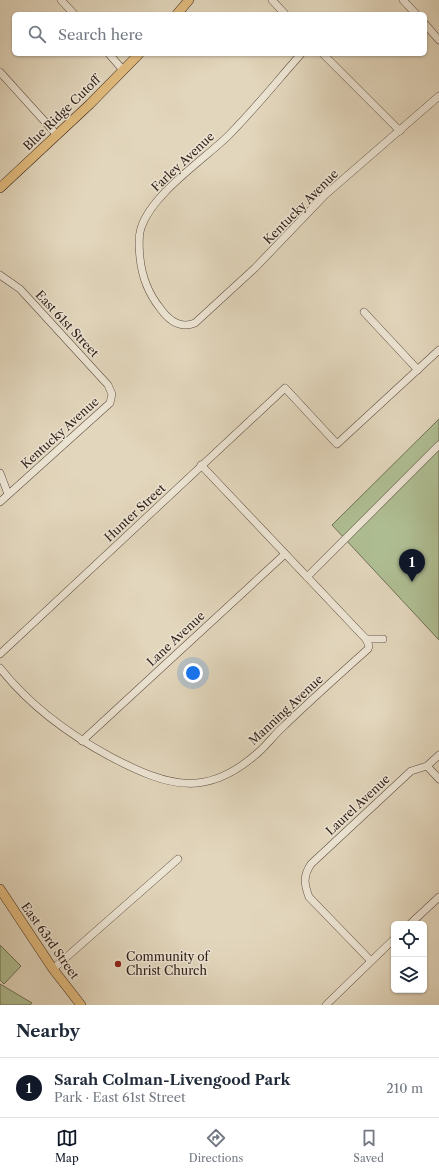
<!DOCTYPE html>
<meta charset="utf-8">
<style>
:root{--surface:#fff;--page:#f6f6f7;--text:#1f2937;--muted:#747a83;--line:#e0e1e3;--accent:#111827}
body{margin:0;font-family:"Libre Caslon Text",serif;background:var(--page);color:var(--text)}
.controls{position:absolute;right:12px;bottom:12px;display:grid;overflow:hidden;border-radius:6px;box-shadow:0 1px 3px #0004}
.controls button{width:36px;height:36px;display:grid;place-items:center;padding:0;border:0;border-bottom:1px solid var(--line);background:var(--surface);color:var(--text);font:20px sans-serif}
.you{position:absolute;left:193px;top:673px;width:14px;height:14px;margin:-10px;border:3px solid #fff;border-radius:50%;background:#1a73e8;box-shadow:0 0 0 6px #1a73e833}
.badge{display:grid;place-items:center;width:26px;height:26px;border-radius:50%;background:var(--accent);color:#fff;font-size:13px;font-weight:700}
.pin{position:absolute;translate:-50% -33px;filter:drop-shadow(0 1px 2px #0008)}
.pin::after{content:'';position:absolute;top:21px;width:14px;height:12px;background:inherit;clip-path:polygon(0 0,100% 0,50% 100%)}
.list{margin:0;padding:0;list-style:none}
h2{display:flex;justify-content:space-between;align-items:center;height:52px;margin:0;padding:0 16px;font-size:17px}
h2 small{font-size:13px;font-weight:400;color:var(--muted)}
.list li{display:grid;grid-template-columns:26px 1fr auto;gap:12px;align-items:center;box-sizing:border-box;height:60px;padding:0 16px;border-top:1px solid var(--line)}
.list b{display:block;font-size:15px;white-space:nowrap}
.list p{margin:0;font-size:13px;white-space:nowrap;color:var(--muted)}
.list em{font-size:13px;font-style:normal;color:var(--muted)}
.icon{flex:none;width:22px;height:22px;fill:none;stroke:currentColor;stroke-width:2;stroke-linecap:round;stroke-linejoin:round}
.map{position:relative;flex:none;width:439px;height:1005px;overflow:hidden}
.search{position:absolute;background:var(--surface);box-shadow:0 1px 3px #0004;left:12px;right:12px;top:12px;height:44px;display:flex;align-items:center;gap:10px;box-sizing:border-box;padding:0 14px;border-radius:6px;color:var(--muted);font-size:15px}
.sheet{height:112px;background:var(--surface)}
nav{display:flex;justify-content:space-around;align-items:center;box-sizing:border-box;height:56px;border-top:1px solid var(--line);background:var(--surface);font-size:11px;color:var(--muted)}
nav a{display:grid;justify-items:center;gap:2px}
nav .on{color:var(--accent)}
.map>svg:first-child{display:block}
.green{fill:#afbe93;stroke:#707056}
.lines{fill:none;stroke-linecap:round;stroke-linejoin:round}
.minor-casing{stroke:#5e4e42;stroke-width:8}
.major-casing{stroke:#32211a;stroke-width:10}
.minor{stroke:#ece4d3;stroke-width:7}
.major{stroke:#e1bb7e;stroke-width:9}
.poi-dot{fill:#8f2418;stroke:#ece4d3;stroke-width:1.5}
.labels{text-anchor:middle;stroke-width:3;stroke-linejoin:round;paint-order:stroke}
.street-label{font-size:12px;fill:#32211a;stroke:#ece4d3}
.poi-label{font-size:12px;fill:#32211a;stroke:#ece4d3;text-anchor:start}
</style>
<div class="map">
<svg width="439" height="1005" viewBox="0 0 439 1005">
<rect width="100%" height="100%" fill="#e2d6bc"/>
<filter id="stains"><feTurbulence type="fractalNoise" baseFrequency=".005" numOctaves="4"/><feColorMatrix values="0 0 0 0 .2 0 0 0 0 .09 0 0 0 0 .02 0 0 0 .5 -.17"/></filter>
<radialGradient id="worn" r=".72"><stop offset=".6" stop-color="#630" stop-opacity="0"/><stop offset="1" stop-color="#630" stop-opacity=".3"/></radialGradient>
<g class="green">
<path d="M439,419V640L332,525Z"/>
<path d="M0,945L21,966L4,984L0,980Z"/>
<path d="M0,984L32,1003L30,1005H0Z"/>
</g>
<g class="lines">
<defs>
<g id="minor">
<path d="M61,0L74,14"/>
<path d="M272,0L285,14"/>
<path d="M403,0L416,14"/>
<path d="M425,24L439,40"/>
<path d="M109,54L123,70"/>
<path d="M301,54C277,81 254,110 228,136C202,161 152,194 141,228C138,238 139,248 140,258C142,277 148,293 160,308C169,321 180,329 195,323L255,268L325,195L439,96"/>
<path d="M323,54L400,131"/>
<path d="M0,72L57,135"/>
<path d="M0,275L20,289L108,385L112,394L110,403L0,502"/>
<path d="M364,312L418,370"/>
<path d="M201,465L366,639H383"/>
<path d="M0,473L8,494"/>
<path d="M307,577L439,445"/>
<path d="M0,654L285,388L337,444L439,350"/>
<path d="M0,668C30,706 68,734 111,757C170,788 209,799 262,749C270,741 277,732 285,725C312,699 340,674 368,649L369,646L366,639"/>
<path d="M82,741L285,554"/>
<path d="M427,766L439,779"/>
<path d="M410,924L439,897"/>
<path d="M370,960L309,897C304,884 303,876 311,864L411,771L427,766L439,755"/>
<path d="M53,969L178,859"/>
<path d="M326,1005L394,939"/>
</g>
<g id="major">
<path d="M177,14L189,0"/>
<path d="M0,188L90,104L139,54"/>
<path d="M0,889L53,969L81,1005"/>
</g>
</defs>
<use href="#minor" class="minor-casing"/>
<use href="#major" class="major-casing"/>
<use href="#minor" class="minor"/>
<use href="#major" class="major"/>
</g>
<circle class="poi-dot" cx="118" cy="964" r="4"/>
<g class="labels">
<g class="street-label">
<text transform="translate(62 113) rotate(-44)" y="4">Blue Ridge Cutoff</text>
<text transform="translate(183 162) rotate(-43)" y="4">Farley Avenue</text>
<text transform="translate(301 207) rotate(-45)" y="4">Kentucky Avenue</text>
<text transform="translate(67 324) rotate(47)" y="4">East 61st Street</text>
<text transform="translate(60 433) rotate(-42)" y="4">Kentucky Avenue</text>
<text transform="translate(135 513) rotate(-43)" y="4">Hunter Street</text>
<text transform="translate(176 639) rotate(-43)" y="4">Lane Avenue</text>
<text transform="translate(286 710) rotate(-43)" y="4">Manning Avenue</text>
<text transform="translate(358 805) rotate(-43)" y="4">Laurel Avenue</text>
<text transform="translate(50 941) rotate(55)" y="4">East 63rd Street</text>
</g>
<g class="poi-label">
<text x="126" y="961">Community of<tspan x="126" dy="14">Christ Church</tspan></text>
</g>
</g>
<rect width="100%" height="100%" filter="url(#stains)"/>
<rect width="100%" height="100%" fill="url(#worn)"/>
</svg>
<div class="controls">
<button><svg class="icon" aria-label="locate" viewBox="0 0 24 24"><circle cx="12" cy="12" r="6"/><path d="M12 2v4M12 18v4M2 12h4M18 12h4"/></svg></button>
<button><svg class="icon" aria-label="layers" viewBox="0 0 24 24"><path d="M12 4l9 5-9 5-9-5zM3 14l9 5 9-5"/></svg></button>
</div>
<div class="you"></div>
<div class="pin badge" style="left:412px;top:582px">1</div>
<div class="search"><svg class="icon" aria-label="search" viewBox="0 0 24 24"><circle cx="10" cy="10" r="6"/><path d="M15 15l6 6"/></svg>Search here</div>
</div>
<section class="sheet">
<h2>Nearby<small></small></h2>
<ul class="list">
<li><span class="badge">1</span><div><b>Sarah Colman-Livengood Park</b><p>Park · East 61st Street</p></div><em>210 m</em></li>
</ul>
</section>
<nav>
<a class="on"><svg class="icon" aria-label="map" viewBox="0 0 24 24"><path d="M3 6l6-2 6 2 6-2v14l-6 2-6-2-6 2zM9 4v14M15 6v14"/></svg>Map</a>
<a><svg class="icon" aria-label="directions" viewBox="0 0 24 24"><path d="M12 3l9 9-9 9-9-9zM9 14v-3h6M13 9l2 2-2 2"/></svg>Directions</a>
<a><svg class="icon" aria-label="saved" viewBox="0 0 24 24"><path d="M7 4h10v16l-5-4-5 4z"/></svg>Saved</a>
</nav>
